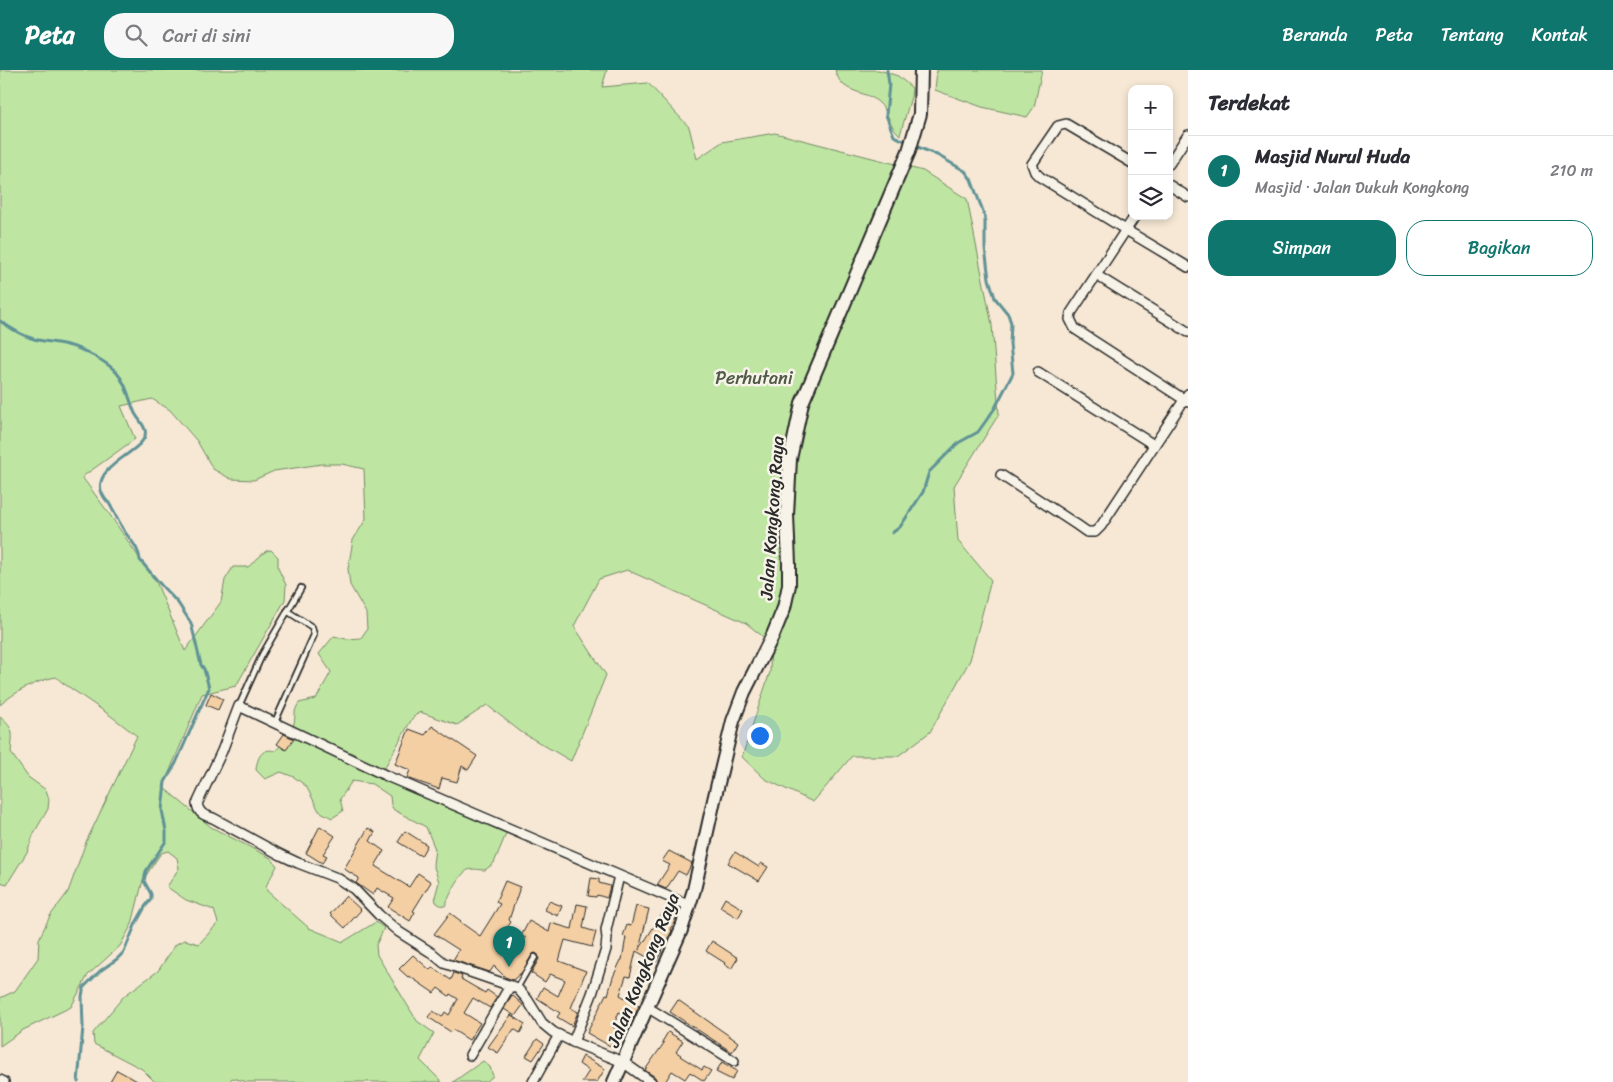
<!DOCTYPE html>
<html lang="id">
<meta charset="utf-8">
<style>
:root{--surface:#fff;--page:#f7f7f7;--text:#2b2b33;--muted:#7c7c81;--line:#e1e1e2;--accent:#0f766e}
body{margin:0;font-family:Sriracha,sans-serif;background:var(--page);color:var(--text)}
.controls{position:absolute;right:15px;top:15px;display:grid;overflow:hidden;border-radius:10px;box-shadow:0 2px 8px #0003}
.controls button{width:45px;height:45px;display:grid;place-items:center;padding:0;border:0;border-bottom:1px solid var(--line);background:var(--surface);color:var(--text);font:25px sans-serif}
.you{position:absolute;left:759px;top:665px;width:18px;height:18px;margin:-12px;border:4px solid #fff;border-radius:50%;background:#1a73e8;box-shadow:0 0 0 8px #1a73e833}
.badge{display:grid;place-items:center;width:32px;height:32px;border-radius:50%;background:var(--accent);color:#fff;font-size:16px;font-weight:700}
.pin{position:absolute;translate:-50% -41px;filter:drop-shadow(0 1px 2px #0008)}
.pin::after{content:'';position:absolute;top:26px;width:18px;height:15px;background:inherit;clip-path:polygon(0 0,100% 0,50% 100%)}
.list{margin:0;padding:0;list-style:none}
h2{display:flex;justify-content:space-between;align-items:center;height:65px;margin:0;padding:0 20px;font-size:21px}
h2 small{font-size:16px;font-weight:400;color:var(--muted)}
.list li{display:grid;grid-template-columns:32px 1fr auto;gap:15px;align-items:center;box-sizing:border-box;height:70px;padding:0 20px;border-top:1px solid var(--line)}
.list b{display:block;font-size:19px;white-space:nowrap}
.list p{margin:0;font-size:16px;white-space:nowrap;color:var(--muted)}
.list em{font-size:16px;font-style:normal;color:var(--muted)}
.actions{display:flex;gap:10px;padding:15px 20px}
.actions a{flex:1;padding:11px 0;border:1px solid var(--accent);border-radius:20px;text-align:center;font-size:18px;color:var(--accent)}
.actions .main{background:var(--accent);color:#fff}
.icon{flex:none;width:28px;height:28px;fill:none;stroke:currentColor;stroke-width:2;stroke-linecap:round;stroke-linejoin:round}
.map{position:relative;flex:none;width:1188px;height:1012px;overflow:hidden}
header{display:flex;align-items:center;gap:30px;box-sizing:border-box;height:70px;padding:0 25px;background:var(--accent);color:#fff}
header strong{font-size:24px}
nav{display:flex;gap:28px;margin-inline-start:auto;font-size:18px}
.search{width:350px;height:45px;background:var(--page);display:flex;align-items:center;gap:12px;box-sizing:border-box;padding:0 18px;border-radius:20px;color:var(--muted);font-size:19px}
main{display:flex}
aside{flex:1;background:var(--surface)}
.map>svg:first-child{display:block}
.green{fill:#bee6a2;stroke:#748866}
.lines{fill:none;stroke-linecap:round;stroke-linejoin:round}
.stream{stroke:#619296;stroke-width:3}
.building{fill:#f4cfa4;stroke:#2b2b2b}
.lane-casing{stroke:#2b2b2b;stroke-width:8}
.street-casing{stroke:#2b2b2b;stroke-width:12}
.secondary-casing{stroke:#2b2b2b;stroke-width:16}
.lane{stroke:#f7f3e8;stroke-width:4.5}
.street{stroke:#f7f3e8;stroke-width:9}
.secondary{stroke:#f7f3e8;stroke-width:12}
.labels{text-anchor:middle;stroke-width:5;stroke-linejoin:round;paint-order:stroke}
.park-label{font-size:18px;fill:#505a49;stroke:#f7f3e8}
.street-label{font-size:18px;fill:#2b2b2b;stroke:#f7f3e8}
</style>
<header>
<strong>Peta</strong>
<div class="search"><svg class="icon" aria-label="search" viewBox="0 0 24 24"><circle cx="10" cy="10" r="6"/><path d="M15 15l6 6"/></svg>Cari di sini</div>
<nav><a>Beranda</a><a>Peta</a><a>Tentang</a><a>Kontak</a></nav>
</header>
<main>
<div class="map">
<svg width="1188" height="1012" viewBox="0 0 1188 1012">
<rect width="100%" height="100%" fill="#f6e8d4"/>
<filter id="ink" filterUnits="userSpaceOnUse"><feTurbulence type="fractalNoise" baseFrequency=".02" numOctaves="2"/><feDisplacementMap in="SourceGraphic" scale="10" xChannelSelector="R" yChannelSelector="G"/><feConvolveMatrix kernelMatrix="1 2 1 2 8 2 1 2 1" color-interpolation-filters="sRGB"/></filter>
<g filter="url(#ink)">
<g class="green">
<path d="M0,0H607L602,17L648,13L689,57L697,89L722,72L775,63L923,101L967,129L992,255L999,344L954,416L958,471L991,510L970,590L930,662L898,686H852L813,732L765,709L742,687L770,602L771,573L746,553L627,500L599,509L574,556L606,605L571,691L521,662L487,635L457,655L420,642L413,647L381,704L508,759L494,793L485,800C480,800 473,798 468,800C459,804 449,827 445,836L440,835L436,832L435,827L439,812L433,794L435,779L426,757L394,740L391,735L390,726L372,714L352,711L340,729L343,741L332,748L319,741L306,716L294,707L281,702L265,709L256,700C257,689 261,677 275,681C283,674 292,665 294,653C296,644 293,642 299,633L316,629L331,602L319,584L334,566L346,569L361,568L367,559L366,543L350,515L348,499L353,470L366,449L364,399L342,394H322L274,401L254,410L231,409L213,399L197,371L170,340L152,329L121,336L135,369L82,407L108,442L157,514L185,581L221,532L225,510L233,497H248L266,481L271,480L278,487V498L286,515L285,530L236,616L202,624L163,717L211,757L271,788L277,796L266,816L267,821L309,858L343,872L376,852L384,858L376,875L377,885L417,951L434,963L420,990L442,1012H247L232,1008L229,1012H155L142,999L94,974L93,963L124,926L158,901L176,874L185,870L199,874L218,853L214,840L186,830L167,817L179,798L177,788L168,781L161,783L143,810L132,854L120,876L88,905L71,937L23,960L0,976V928L15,921L38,888L39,869L50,846L68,822L86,772L137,666L111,646L63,613L56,607C38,610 14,622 0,635Z"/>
<path d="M835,0H879L898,6L912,18L911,27L900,65C887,54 890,42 878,32C868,22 848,23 840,11C838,8 836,3 835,0Z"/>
<path d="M937,0H1042L1034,37L1027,47L982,37L935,20Z"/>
<path d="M0,647C16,660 12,664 11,683L28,707L46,720L49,729L48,739L34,763L27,782L7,814L0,812Z"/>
<path d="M483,991L490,997L493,1006L486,1012H453Z"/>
</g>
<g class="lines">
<g class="stream">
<path d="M887,0L889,14L886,45L894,66L907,72"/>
<path d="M0,251C10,258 22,266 34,269C45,272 56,272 67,275C81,278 108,292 117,303C126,313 129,328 134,341C136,347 143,353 145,360C151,380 94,393 101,421C103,426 105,430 109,433C114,442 119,452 125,462C131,471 139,478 140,490L161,515L178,533L191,553L201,595L204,599L209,618L176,693L165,712L162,740L166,761V771L146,801L144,811L151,824V829L145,837L136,853L124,882L117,889L100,901L84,917L82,926L83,957L78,1012"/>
<path d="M892,463L900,457L923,422L929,402L958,373L978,362L995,338L1013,303L1010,274L1011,253L1008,244L995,228L989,209L985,178V147L971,109L965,101L937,85L913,75"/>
</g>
</g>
<g class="building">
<path d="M211,623L223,629L218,640L206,635Z"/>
<path d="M432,656L477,686L468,700L462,696L457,712L442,708L439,719L407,708L410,700L395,694L409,659L425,665Z"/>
<path d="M284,664L294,669L286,680L277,674Z"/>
<path d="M320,756L335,766L323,784L327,786L322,793L306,783Z"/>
<path d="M368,758L375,762L370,771L384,781L375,796L409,817L418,803L431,812L413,841L415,842L410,851L388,837L394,828L377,818L373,825L356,813L359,808L344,799Z"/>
<path d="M405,761L427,775L421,786L398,772Z"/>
<path d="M669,781L692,793L686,805L678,801L666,819L657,815L670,795L662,791Z"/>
<path d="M735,782L759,797L761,793L768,797L759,811L728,793Z"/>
<path d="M591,808L599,809V813L610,816L607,828L597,825L596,827L588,826Z"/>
<path d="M505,811L520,817L509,850L511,852L502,865L504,866L499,873L514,888L526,868L521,866L529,851L549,862L551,853L572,859L577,834L587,836L583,858L596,862L592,877L565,870L559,891L586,901L571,938L578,942L572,956L557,947L560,943L537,928L543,917L558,926L565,910L550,904L545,912L531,903L539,889L537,884L535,883L532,885L522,902L513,910L505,907L494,896L490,902L453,890L459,880L434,864L450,843L461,851L460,852L480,866L500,834L496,832Z"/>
<path d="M346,826L361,840L345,858L330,844Z"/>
<path d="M725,828L743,839L738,848L720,837Z"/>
<path d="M549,831L562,836L558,846L545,840Z"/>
<path d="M636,836L649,839L639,880L667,836L678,843L671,860L672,861L661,880L662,881L656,892L636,881L630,907L626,906L620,925L639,936L633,949L619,942L613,957L619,961L610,976L587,963L606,924L608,925L613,907L621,890H622L626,867L623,866L627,855L631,856Z"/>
<path d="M712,871L738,888L731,899L724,894L725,893L706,881Z"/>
<path d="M413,885L430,900L432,897L451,910L454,903L462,906L461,909L485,923L487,920L497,927L490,938L473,928L464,943L480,953L469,970L453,960L451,962L428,947L433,941L442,947L445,942L449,945L458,929L450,924L449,926L438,918L434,923L409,906L408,907L399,899Z"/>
<path d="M512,925L523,935L515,946L504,939Z"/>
<path d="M678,930L738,972L732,982L670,942Z"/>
<path d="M511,945L525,954L520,963L514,959L498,983L488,977Z"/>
<path d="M668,962L683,971L676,982L681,985L680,986L702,1000L704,997L711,1001L704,1011L690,1002L685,1009L672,1001L665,1012H657L655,1007L645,1000L664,973L662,972Z"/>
<path d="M537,969L544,974L533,990L526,986Z"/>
<path d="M583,986L605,999L597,1012H582L589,1001L579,994Z"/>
<path d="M722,992L737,1001L732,1010L716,1002Z"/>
<path d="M117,1000L139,1012H110Z"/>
</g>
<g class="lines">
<defs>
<g id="lane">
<path d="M239,636L262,585L301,518"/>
<path d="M275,652L314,565L312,557L287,541"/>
<path d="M517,918L535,887"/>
</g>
<g id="street">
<path d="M1132,93L1066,54L1058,56L1032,94L1035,102L1040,107L1126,160L1188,197"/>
<path d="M1169,94L1188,65"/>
<path d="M1169,115L1188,127"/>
<path d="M1135,146L1071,243L1070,249L1075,259L1188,332"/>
<path d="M1096,205L1188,262"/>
<path d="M1038,302L1154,375"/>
<path d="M1001,405L1077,455L1087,462H1095L1101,456L1188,324"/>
<path d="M647,937L734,991"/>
<path d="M573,972L592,924L606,879L607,868L606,860L619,806"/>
<path d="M470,985L510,916"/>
<path d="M0,1010L4,1012"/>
<path d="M533,1012L559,965"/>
<path d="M651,1012L623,992L573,972L553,962L542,953L527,929L517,918L444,893L432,883L399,862L379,845L354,819L337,808L298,793L281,785L213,748C204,745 199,744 197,734L222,681L239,636L389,707L690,836"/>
</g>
<path id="secondary" d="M614,1012L681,860L694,820L714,730L733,651L744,622L773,565L784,538L789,515V494L787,445L790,389L802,333L909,81L920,44L921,0"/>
</defs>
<use href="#lane" class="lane-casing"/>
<use href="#street" class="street-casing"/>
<use href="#secondary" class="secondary-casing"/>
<use href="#lane" class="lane"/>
<use href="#street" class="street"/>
<use href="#secondary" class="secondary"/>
</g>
</g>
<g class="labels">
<g class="park-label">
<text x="754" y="314">Perhutani</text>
</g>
<g class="street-label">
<text transform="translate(772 448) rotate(-86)" y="6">Jalan Kongkong Raya</text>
<text transform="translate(643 900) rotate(-68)" y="6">Jalan Kongkong Raya</text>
</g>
</g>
</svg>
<div class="controls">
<button>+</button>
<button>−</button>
<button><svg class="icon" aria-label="layers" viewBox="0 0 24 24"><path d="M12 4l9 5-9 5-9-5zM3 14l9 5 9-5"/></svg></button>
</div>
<div class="you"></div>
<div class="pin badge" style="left:509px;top:897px">1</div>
</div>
<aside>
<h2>Terdekat<small></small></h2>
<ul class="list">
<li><span class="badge">1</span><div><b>Masjid Nurul Huda</b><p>Masjid · Jalan Dukuh Kongkong</p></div><em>210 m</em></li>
</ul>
<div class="actions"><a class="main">Simpan</a><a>Bagikan</a></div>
</aside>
</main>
